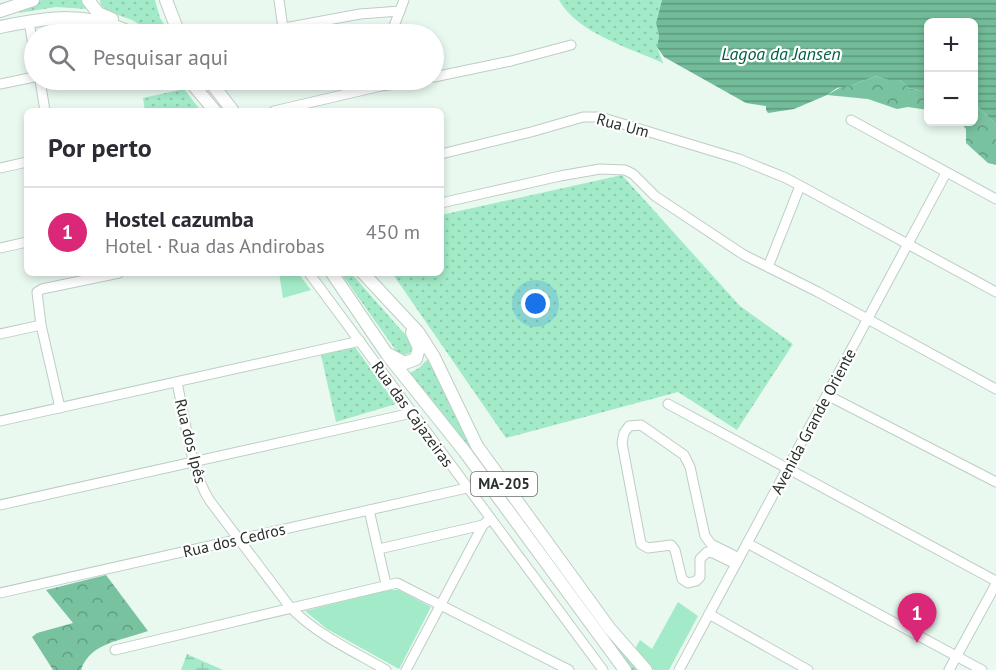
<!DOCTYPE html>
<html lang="pt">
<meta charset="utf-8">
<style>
:root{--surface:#fff;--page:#f2f2f3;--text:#2b2b33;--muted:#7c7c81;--line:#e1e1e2;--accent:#db2777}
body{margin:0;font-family:"PT Sans",sans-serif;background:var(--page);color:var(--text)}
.controls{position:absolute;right:18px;top:18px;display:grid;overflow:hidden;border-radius:9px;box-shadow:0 3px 9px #0003}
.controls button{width:54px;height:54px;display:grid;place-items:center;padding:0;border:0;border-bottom:2px solid var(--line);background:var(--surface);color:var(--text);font:30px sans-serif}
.you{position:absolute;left:536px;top:304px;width:21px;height:21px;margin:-15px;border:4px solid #fff;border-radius:50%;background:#1a73e8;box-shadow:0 0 0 9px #1a73e833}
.badge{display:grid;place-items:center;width:39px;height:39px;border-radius:50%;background:var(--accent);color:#fff;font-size:20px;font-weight:700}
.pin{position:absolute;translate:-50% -50px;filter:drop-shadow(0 2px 3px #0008)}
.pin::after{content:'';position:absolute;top:32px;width:21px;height:18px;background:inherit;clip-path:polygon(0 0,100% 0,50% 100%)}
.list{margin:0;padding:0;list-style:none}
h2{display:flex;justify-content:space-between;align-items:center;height:78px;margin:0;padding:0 24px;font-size:26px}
h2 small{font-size:20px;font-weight:400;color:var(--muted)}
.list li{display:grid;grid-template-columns:39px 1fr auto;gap:18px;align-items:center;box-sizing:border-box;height:90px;padding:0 24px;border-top:2px solid var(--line)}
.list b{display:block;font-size:22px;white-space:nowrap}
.list p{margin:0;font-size:20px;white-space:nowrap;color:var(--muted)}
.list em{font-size:20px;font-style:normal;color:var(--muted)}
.icon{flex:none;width:33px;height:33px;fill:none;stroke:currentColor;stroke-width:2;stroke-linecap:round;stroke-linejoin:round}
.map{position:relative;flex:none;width:996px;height:670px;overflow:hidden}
.search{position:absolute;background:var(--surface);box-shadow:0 3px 9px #0003;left:24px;top:24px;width:420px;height:66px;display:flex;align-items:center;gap:15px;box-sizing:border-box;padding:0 21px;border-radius:33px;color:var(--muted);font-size:22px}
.panel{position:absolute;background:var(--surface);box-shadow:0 3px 9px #0003;left:24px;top:108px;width:420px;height:168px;border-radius:9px}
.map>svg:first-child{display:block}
.grass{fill:url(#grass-dots)}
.forest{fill:url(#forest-crowns)}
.wetland{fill:url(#wetland-marsh)}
.green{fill:#a3ebc8}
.water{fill:url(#water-rules)}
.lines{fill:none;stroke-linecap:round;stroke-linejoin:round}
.minor-casing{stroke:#becdc5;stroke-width:11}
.major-casing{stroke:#becdc5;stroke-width:14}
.minor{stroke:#fff;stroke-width:9}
.major{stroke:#fff;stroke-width:12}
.labels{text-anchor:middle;stroke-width:4.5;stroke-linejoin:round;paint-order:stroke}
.shield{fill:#fff;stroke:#6a6e6b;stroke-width:1.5}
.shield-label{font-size:15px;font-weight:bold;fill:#2a302c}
.street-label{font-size:16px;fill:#2a302c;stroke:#fff}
.water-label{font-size:18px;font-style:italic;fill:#006141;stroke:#fff}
</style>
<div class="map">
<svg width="996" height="670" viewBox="0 0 996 670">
<defs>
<pattern id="grass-dots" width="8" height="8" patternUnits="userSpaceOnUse" patternTransform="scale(1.5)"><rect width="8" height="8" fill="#a3ebc8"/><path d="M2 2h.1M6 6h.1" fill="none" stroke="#8ccaac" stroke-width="1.8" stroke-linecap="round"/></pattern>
<pattern id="forest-crowns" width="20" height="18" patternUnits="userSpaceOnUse" patternTransform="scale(1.5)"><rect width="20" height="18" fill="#79c29f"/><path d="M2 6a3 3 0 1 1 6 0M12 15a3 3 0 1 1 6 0" fill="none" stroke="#639e82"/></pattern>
<pattern id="wetland-marsh" width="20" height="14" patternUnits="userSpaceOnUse" patternTransform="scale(1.5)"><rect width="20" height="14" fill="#a3ebc8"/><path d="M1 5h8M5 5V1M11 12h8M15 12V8" fill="none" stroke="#8ccaac"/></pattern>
<pattern id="water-rules" width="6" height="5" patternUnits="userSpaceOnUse" patternTransform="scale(1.5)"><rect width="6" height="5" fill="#73bc99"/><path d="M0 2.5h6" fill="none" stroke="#5f997d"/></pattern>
</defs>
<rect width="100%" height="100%" fill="#e9f9f0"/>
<g class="grass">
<path d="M41,0H81L86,9L56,7L19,13V10Z"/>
<path d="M100,0H155L160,18L170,34H155L132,20L112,13L101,6Z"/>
<path d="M559,0H662L656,23L659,36L657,47L663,63C630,48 577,33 559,0Z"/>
<path d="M184,89L201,111H145L143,98Z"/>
<path d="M622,175L740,306L793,344L737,430L678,392L506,438L392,273H441V215Z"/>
<path d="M341,273H351L409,339L413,346L410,353L402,356L397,352Z"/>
<path d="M355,347L396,404L336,422L321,355Z"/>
<path d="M428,359L467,439L640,670H631L408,374L419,368Z"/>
</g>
<g class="forest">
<path d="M876,76L888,80H900L909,88L928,92V110L908,107L897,109L868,99L827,95L843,86L852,85Z"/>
<path d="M974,103L996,124V165L988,163L966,143V129L960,122H974Z"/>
<path d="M106,575L148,631C124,640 90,642 81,670H53L32,637L37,633L73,623L46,590Z"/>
</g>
<path class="wetland" d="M187,654L223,670H181Z"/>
<g class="green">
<path d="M279,273H298L311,290L283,298Z"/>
<path d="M387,590H399L431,607L399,669L327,629L305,611Z"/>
<path d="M678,602L698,616L669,670H654L635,649L640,640L652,649Z"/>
</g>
<path class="water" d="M662,0H996V124L974,103V22H928V92L909,88L900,80H888L876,76L852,85L837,88L827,95L794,109L768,113L766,110V106L746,103L664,57L657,47L659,36L656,23Z"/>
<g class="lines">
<defs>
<g id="minor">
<path d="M279,0L283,28"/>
<path d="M29,21L34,52"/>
<path d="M252,34L360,14L400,11"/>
<path d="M391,34L404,0"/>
<path d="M434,77L511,61L571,45"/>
<path d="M40,80L45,111"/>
<path d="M0,84L34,77"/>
<path d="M274,111L381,86L423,80"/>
<path d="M851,120L996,199"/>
<path d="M441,154L531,132L583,117H600L739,159L786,178L996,292"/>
<path d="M0,168L27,162"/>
<path d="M441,203L560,176L600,169L625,170L633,174L655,196L744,255L818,292L996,389"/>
<path d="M0,248L27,242"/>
<path d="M768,267L800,186"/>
<path d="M309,273L603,670"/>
<path d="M0,334L41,325"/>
<path d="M177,383C185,417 191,473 210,501L290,607C317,635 353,651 386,670"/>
<path d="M827,395L996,482"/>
<path d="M668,404L996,581"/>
<path d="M60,408L41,325L37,292L42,289L119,273"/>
<path d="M0,421L360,341"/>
<path d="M0,505L412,413"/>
<path d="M369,510L386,584"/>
<path d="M747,543L982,670"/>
<path d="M379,549L483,525"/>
<path d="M736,564L713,553L707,552L700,559V577L696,581L688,583L682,579L675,550L671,545L648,548L641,544L622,443L624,433L629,426L641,425L684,455L690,467L705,536L711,544L739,558"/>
<path d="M0,593L467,488"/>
<path d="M709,614L808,670"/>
<path d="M115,650L397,583L569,670"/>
<path d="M406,670L483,525L490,519"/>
<path d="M679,670L946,173"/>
<path d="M949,670L996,584"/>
</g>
<g id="major">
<path d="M88,0L98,13L112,19"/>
<path d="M166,0L179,34"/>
<path d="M0,11L33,0"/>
<path d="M0,27C49,17 87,11 134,34"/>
<path d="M189,80L215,111"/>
<path d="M209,80L233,111"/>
<path d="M332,273L389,357L465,452L625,670"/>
<path d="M363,273L418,332L434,357L477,446L610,629L646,670"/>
<path d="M390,355L405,363L416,359L419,348L412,333"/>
</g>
</defs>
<use href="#minor" class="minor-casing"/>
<use href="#major" class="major-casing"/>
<use href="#minor" class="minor"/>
<use href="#major" class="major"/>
</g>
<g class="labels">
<rect class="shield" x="471" y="472" width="66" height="24" rx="4.5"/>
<g class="shield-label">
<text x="504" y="489">MA-205</text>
</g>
<g class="street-label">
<text transform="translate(623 125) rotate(15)" y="6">Rua Um</text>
<text transform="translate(413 414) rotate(54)" y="6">Rua das Cajazeiras</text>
<text transform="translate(813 421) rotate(-62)" y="6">Avenida Grande Oriente</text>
<text transform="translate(191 441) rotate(76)" y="6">Rua dos Ipês</text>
<text transform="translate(234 540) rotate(-13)" y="6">Rua dos Cedros</text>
</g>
<g class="water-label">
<text x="781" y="60">Lagoa da Jansen</text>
</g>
</g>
</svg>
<div class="controls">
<button>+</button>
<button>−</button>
</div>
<div class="you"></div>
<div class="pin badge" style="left:917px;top:643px">1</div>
<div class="search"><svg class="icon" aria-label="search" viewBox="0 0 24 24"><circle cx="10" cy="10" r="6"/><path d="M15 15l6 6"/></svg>Pesquisar aqui</div>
<section class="panel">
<h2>Por perto<small></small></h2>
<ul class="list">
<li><span class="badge">1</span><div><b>Hostel cazumba</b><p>Hotel · Rua das Andirobas</p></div><em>450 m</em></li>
</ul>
</section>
</div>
